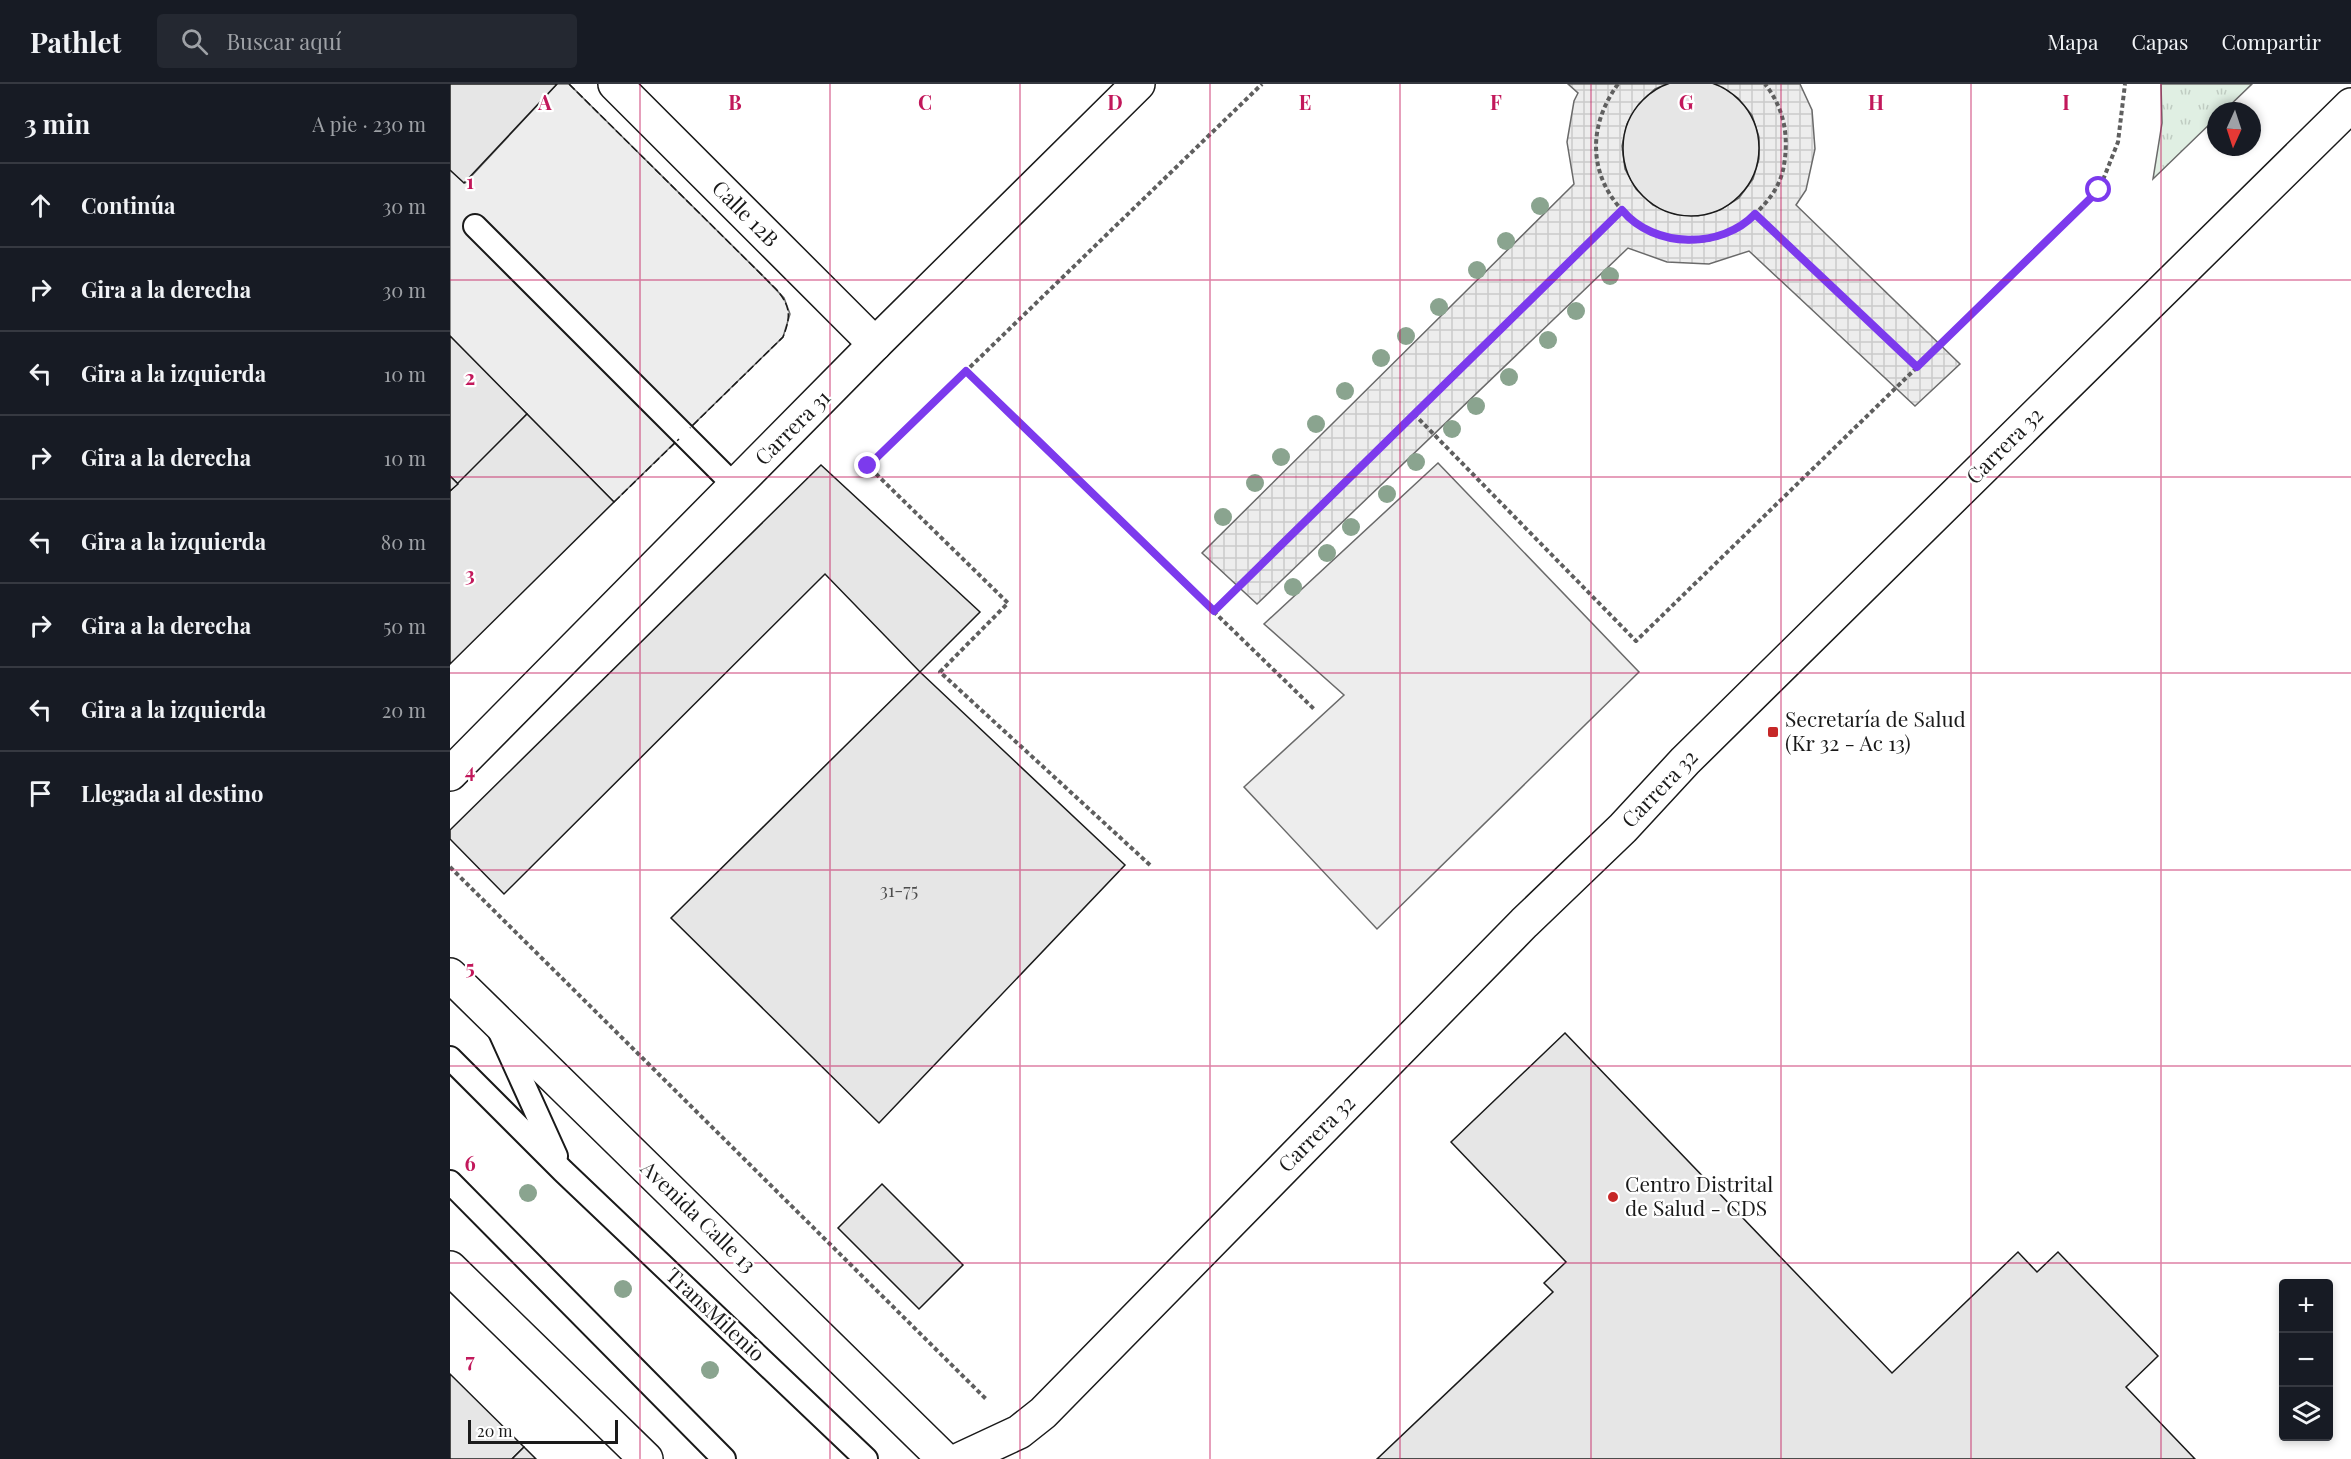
<!DOCTYPE html>
<html lang="es">
<meta charset="utf-8">
<style>
:root{--surface:#171b24;--page:#242831;--text:#f1f3f6;--muted:#9ea1a6;--line:#363941}
body{margin:0;font-family:"Playfair Display",serif;background:var(--page);color:var(--text)}
.controls{position:absolute;right:18px;bottom:18px;display:grid;overflow:hidden;border-radius:6px;box-shadow:0 3px 9px #0003}
.controls button{width:54px;height:54px;display:grid;place-items:center;padding:0;border:0;border-bottom:2px solid var(--line);background:var(--surface);color:var(--text);font:30px sans-serif}
.compass{position:absolute;left:1757px;top:18px;width:54px;height:54px;border-radius:50%;background:var(--surface);box-shadow:0 3px 9px #0003;rotate:183deg}
.scale{position:absolute;left:18px;bottom:15px;width:150px;box-sizing:border-box;padding-left:6px;border:3px solid #1a1a1a;border-top:0;font-size:16px;line-height:21px;white-space:nowrap;color:#1a1a1a;-webkit-text-stroke:4px #fff;paint-order:stroke}
.stop{position:absolute;width:18px;height:18px;margin:-14px;border:4px solid #7c3aed;border-radius:50%;background:#fff}
.stop.end{background:#7c3aed;border-color:#fff;box-shadow:0 2px 6px #0008}
.list{margin:0;padding:0;list-style:none}
h2{display:flex;justify-content:space-between;align-items:center;height:78px;margin:0;padding:0 24px;font-size:26px}
h2 small{font-size:20px;font-weight:400;color:var(--muted)}
.list li{display:grid;grid-template-columns:39px 1fr auto;gap:18px;align-items:center;box-sizing:border-box;height:84px;padding:0 24px;border-top:2px solid var(--line)}
.list b{display:block;font-size:22px;white-space:nowrap}
.list em{font-size:20px;font-style:normal;color:var(--muted)}
.icon{flex:none;width:33px;height:33px;fill:none;stroke:currentColor;stroke-width:2;stroke-linecap:round;stroke-linejoin:round}
.map{position:relative;flex:none;width:1901px;height:1375px;overflow:hidden}
header{display:flex;align-items:center;gap:36px;box-sizing:border-box;height:84px;padding:0 30px;background:var(--surface);border-bottom:2px solid var(--line)}
header strong{font-size:28px}
nav{display:flex;gap:33px;margin-inline-start:auto;font-size:21px}
.search{width:420px;height:54px;background:var(--page);display:flex;align-items:center;gap:15px;box-sizing:border-box;padding:0 21px;border-radius:6px;color:var(--muted);font-size:22px}
main{display:flex}
aside{flex:1;background:var(--surface)}
.map>svg:first-child{display:block}
.grass{fill:url(#grass-tufts);stroke:#6a6a6a;stroke-width:1.5}
.parking{fill:#ededed;stroke:#6a6a6a;stroke-width:1.5}
.plaza{fill:url(#plaza-grid);stroke:#6a6a6a;stroke-width:1.5}
.building{fill:#e6e6e6;stroke:#1a1a1a;stroke-width:1.5}
.lines{fill:none;stroke-linecap:round;stroke-linejoin:round}
.service-casing{stroke:#1a1a1a;stroke-width:26}
.minor-casing{stroke:#1a1a1a;stroke-width:36}
.tertiary-casing{stroke:#1a1a1a;stroke-width:36}
.primary-casing{stroke:#1a1a1a;stroke-width:36}
.path{stroke:#5f5f5f;stroke-width:4;stroke-dasharray:4.5 3;stroke-linecap:butt}
.service{stroke:#fff;stroke-width:22}
.minor{stroke:#fff;stroke-width:33}
.tertiary{stroke:#fff;stroke-width:33}
.primary{stroke:#fff;stroke-width:33}
.fence{stroke:#1a1a1a;stroke-width:1.5;stroke-dasharray:8 3;stroke-linecap:butt}
.tree{fill:#8aa48f}
.route{stroke:#7c3aed;stroke-width:8}
.grid{fill:none;stroke:#c2185b;stroke-width:1.5;stroke-opacity:0.55}
.poi-dot{fill:#c62828;stroke:#fff;stroke-width:2}
.labels{text-anchor:middle;stroke-width:4.5;stroke-linejoin:round;paint-order:stroke}
.number-label{font-size:18px;fill:#4d4d4d}
.street-label{font-size:21px;fill:#1a1a1a;stroke:#fff}
.poi-label{font-size:21px;fill:#1a1a1a;stroke:#fff;text-anchor:start}
.grid-label{font-size:20px;text-anchor:middle;font-weight:bold;fill:#c2185b;stroke:#fff;stroke-width:4.5;stroke-linejoin:round;paint-order:stroke}
</style>
<header>
<strong>Pathlet</strong>
<div class="search"><svg class="icon" aria-label="search" viewBox="0 0 24 24"><circle cx="10" cy="10" r="6"/><path d="M15 15l6 6"/></svg>Buscar aquí</div>
<nav><a>Mapa</a><a>Capas</a><a>Compartir</a></nav>
</header>
<main>
<aside>
<h2>3 min<small>A pie · 230 m</small></h2>
<ul class="list">
<li><svg class="icon" aria-label="ahead" viewBox="0 0 24 24"><path d="M12 20V5M6 11l6-6 6 6"/></svg><div><b>Continúa</b></div><em>30 m</em></li>
<li><svg class="icon" aria-label="right" viewBox="0 0 24 24"><path d="M7 20v-9h11M14 6l5 5-5 5"/></svg><div><b>Gira a la derecha</b></div><em>30 m</em></li>
<li><svg class="icon" aria-label="left" viewBox="0 0 24 24"><path d="M17 20v-9H6M10 6l-5 5 5 5"/></svg><div><b>Gira a la izquierda</b></div><em>10 m</em></li>
<li><svg class="icon" aria-label="right" viewBox="0 0 24 24"><path d="M7 20v-9h11M14 6l5 5-5 5"/></svg><div><b>Gira a la derecha</b></div><em>10 m</em></li>
<li><svg class="icon" aria-label="left" viewBox="0 0 24 24"><path d="M17 20v-9H6M10 6l-5 5 5 5"/></svg><div><b>Gira a la izquierda</b></div><em>80 m</em></li>
<li><svg class="icon" aria-label="right" viewBox="0 0 24 24"><path d="M7 20v-9h11M14 6l5 5-5 5"/></svg><div><b>Gira a la derecha</b></div><em>50 m</em></li>
<li><svg class="icon" aria-label="left" viewBox="0 0 24 24"><path d="M17 20v-9H6M10 6l-5 5 5 5"/></svg><div><b>Gira a la izquierda</b></div><em>20 m</em></li>
<li><svg class="icon" aria-label="arrive" viewBox="0 0 24 24"><path d="M6 21V4h12l-3 4 3 4H6"/></svg><div><b>Llegada al destino</b></div></li>
</ul>
</aside>
<div class="map">
<svg width="1901" height="1375" viewBox="0 0 1901 1375">
<defs>
<pattern id="grass-tufts" width="24" height="20" patternUnits="userSpaceOnUse" patternTransform="scale(1.5)"><rect width="24" height="20" fill="#e0efe3"/><path d="M3 7l-1-3M5 7V3M7 7l1-3M15 17l-1-3M17 17v-4M19 17l1-3" fill="none" stroke="#c0ccc2"/></pattern>
<pattern id="plaza-grid" width="8" height="8" patternUnits="userSpaceOnUse" patternTransform="scale(1.5)"><rect width="8" height="8" fill="#ededed"/><path d="M0 4h8M4 0v8" fill="none" stroke="#cbcbcb"/></pattern>
</defs>
<rect width="100%" height="100%" fill="#fff"/>
<path class="grass" d="M1711,0H1802L1774,27H1766V34L1703,95L1712,39Z"/>
<g class="parking">
<path d="M107,0H119L310,189L334,214L340,230L333,253L164,418L0,252V86L15,99Z"/>
<path d="M988,379L1189,588L927,845L794,703L894,611L814,540Z"/>
</g>
<path class="plaza" d="M1118,0H1217L1205,5L1189,20L1177,40L1172,62L1175,85L1186,105L1203,121L1225,130L1248,132L1270,126L1289,114L1303,95L1309,75V53L1302,31L1288,14L1264,0H1350L1362,26L1365,65L1356,106L1346,121L1510,280L1465,322L1299,167L1259,180L1217,178L1178,164L807,520L752,469L1124,100L1117,58L1124,17L1128,9Z"/>
<g class="building">
<circle cx="1241" cy="64" r="68"/>
<path d="M0,0H107L14,99L0,86Z"/>
<path d="M0,252L77,330L8,400L0,392Z"/>
<path d="M77,330L164,418L0,580V407Z"/>
<path d="M371,381L530,528L470,588L375,490L54,810L0,755V746Z"/>
<path d="M0,392L8,400L0,407Z"/>
<path d="M470,588L675,781L429,1039L221,834Z"/>
<path d="M1115,949L1442,1289L1568,1168L1587,1188L1608,1168L1708,1272L1676,1303L1745,1375H927L1103,1208L1094,1199L1116,1178L1001,1058Z"/>
<path d="M432,1100L513,1181L469,1225L388,1144Z"/>
<path d="M0,1290L74,1363L62,1375H0Z"/>
<path d="M74,1363L86,1375H62Z"/>
</g>
<g class="lines">
<defs>
<g id="service">
<path d="M25,142L285,402"/>
<path d="M49,946L106,1072"/>
<path d="M0,974L113,1087L416,1375"/>
<path d="M0,1098L274,1375"/>
</g>
<g id="minor">
<path d="M165,0L425,260"/>
<path d="M0,690L425,260L688,0"/>
</g>
<path id="tertiary" d="M511,1375L569,1348L593,1329L1074,839L1173,744L1235,677L1901,21"/>
<g id="primary">
<path d="M0,891L494,1375"/>
<path d="M0,1184L196,1375"/>
</g>
</defs>
<use href="#service" class="service-casing"/>
<use href="#minor" class="minor-casing"/>
<use href="#tertiary" class="tertiary-casing"/>
<use href="#primary" class="primary-casing"/>
<g class="path">
<path d="M1168,0C1093,104 1228,207 1304,131C1319,117 1331,101 1334,81C1339,51 1334,24 1315,0"/>
<path d="M1305,130L1467,283"/>
<path d="M516,287L864,625"/>
<path d="M964,330L1186,557L1649,106L1668,58L1675,0"/>
<path d="M764,527L1172,126"/>
<path d="M700,781L490,588L558,519L418,382L812,0"/>
<path d="M0,783L536,1315"/>
</g>
<use href="#service" class="service"/>
<use href="#minor" class="minor"/>
<use href="#tertiary" class="tertiary"/>
<use href="#primary" class="primary"/>
<g class="fence">
<path d="M119,0L326,205C341,222 341,233 333,253L240,344"/>
<path d="M164,418L229,355"/>
</g>
</g>
<g class="tree">
<circle cx="1090" cy="122" r="9"/>
<circle cx="1056" cy="157" r="9"/>
<circle cx="1027" cy="186" r="9"/>
<circle cx="1160" cy="192" r="9"/>
<circle cx="989" cy="223" r="9"/>
<circle cx="1126" cy="227" r="9"/>
<circle cx="956" cy="252" r="9"/>
<circle cx="1098" cy="256" r="9"/>
<circle cx="931" cy="274" r="9"/>
<circle cx="1059" cy="293" r="9"/>
<circle cx="895" cy="307" r="9"/>
<circle cx="1026" cy="322" r="9"/>
<circle cx="866" cy="340" r="9"/>
<circle cx="1002" cy="345" r="9"/>
<circle cx="831" cy="373" r="9"/>
<circle cx="966" cy="378" r="9"/>
<circle cx="805" cy="399" r="9"/>
<circle cx="937" cy="410" r="9"/>
<circle cx="773" cy="433" r="9"/>
<circle cx="901" cy="443" r="9"/>
<circle cx="877" cy="469" r="9"/>
<circle cx="843" cy="503" r="9"/>
<circle cx="78" cy="1109" r="9"/>
<circle cx="173" cy="1205" r="9"/>
<circle cx="260" cy="1286" r="9"/>
</g>
<g class="lines">
<path class="route" d="M418,382L516,287L764,527L1172,126C1204,165 1272,165 1305,130L1467,283L1649,106"/>
</g>
<path class="grid" d="M190,0V1375M380,0V1375M570,0V1375M760,0V1375M950,0V1375M1141,0V1375M1331,0V1375M1521,0V1375M1711,0V1375M0,196H1901M0,393H1901M0,589H1901M0,786H1901M0,982H1901M0,1179H1901"/>
<g class="poi-dot">
<rect x="1317" y="642" width="12" height="12" rx="3"/>
<circle cx="1163" cy="1113" r="6"/>
</g>
<g class="labels">
<g class="number-label">
<text x="449" y="813">31-75</text>
</g>
<g class="street-label">
<text transform="translate(295 130) rotate(45)" y="7">Calle 12B</text>
<text transform="translate(343 344) rotate(-45)" y="7">Carrera 31</text>
<text transform="translate(1555 362) rotate(-45)" y="7">Carrera 32</text>
<text transform="translate(1210 705) rotate(-46)" y="7">Carrera 32</text>
<text transform="translate(867 1050) rotate(-45)" y="7">Carrera 32</text>
<text transform="translate(248 1133) rotate(44)" y="7">Avenida Calle 13</text>
<text transform="translate(265 1231) rotate(43)" y="7">TransMilenio</text>
</g>
<g class="poi-label">
<text x="1335" y="643">Secretaría de Salud<tspan x="1335" dy="24">(Kr 32 - Ac 13)</tspan></text>
<text x="1175" y="1108">Centro Distrital<tspan x="1175" dy="24">de Salud - CDS</tspan></text>
</g>
</g>
<g class="grid-label">
<text x="95" y="26">A</text>
<text x="285" y="26">B</text>
<text x="475" y="26">C</text>
<text x="665" y="26">D</text>
<text x="855" y="26">E</text>
<text x="1046" y="26">F</text>
<text x="1236" y="26">G</text>
<text x="1426" y="26">H</text>
<text x="1616" y="26">I</text>
<text x="20" y="105">1</text>
<text x="20" y="301">2</text>
<text x="20" y="498">3</text>
<text x="20" y="694">4</text>
<text x="20" y="891">5</text>
<text x="20" y="1087">6</text>
<text x="20" y="1284">7</text>
</g>
</svg>
<div class="controls">
<button>+</button>
<button>−</button>
<button><svg class="icon" aria-label="layers" viewBox="0 0 24 24"><path d="M12 4l9 5-9 5-9-5zM3 14l9 5 9-5"/></svg></button>
</div>
<svg class="compass" viewBox="-18 -18 36 36"><path d="M0-13l5 13h-10z" fill="#e53935"/><path d="M0 13l5-13h-10z" fill="#9ea1a6"/></svg>
<div class="scale">20 m</div>
<div class="stop" style="left:1649px;top:106px"></div>
<div class="stop end" style="left:418px;top:382px"></div>
</div>
</main>
